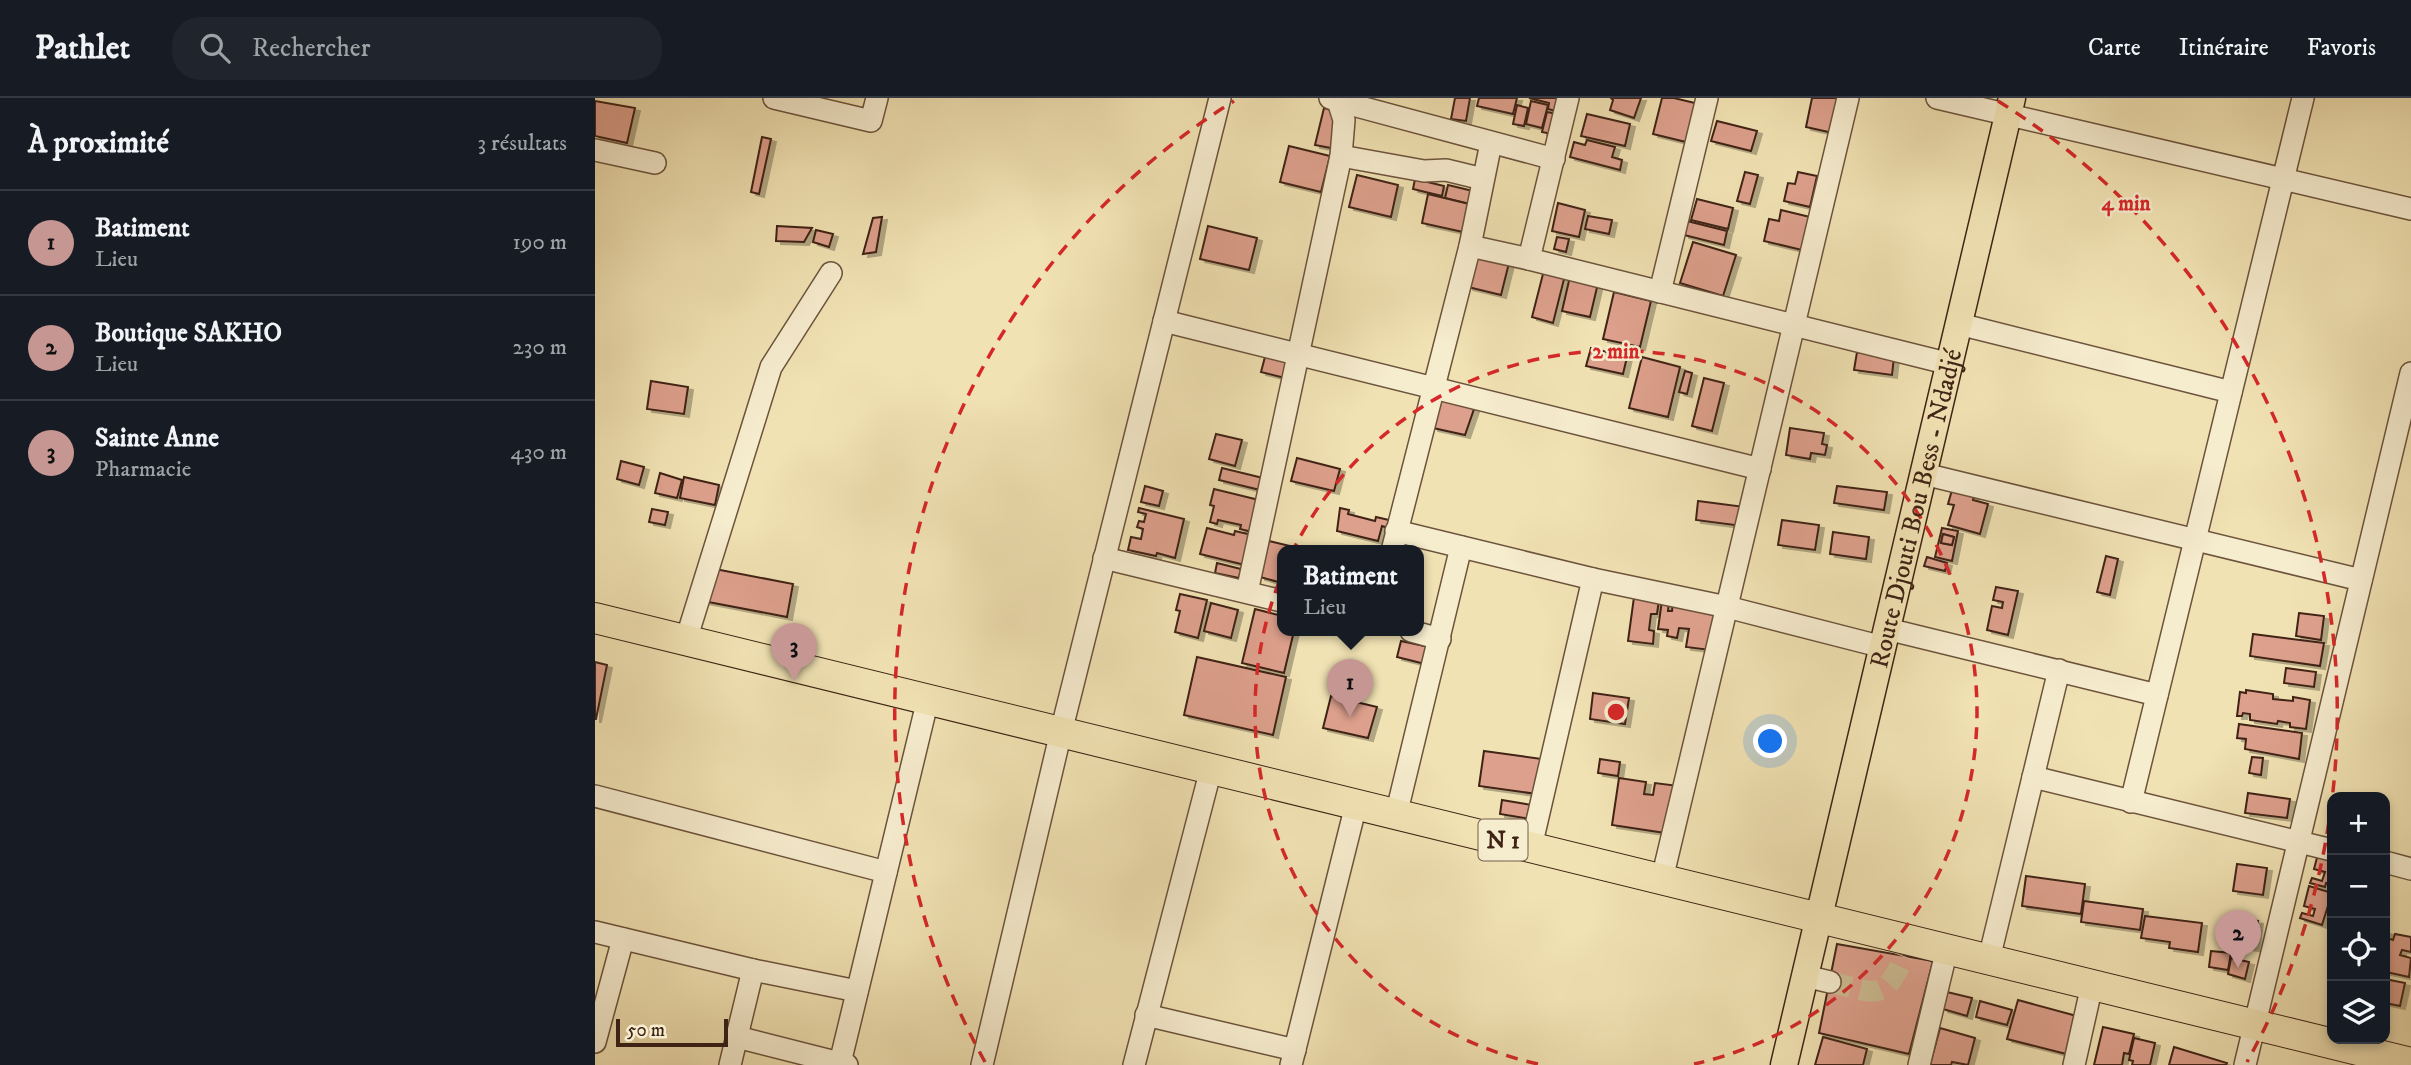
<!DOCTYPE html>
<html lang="fr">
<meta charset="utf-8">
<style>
:root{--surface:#171b24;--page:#20242c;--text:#f1f3f6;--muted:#9ea1a6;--line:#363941;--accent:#c59692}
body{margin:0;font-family:"IM FELL DW Pica",serif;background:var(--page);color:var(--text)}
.controls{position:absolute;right:21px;bottom:21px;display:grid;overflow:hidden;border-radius:14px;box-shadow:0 4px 10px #0003}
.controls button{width:63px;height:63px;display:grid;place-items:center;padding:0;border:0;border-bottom:2px solid var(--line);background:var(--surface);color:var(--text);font:35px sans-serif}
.scale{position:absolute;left:21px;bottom:18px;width:112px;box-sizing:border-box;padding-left:7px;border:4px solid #3f2315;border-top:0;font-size:19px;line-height:24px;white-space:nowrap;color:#3f2315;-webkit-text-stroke:5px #f6ecce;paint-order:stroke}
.you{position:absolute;left:1176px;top:644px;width:24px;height:24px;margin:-18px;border:5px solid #fff;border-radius:50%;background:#1a73e8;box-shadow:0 0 0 10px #1a73e833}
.badge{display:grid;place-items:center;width:46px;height:46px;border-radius:50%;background:var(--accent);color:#111;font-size:23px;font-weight:700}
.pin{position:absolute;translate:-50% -58px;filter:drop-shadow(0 2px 4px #0008)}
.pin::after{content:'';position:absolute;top:37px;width:24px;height:21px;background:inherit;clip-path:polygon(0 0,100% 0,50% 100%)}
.popup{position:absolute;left:682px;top:447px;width:147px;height:91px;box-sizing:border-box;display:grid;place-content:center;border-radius:14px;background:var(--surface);filter:drop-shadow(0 2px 5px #0005);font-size:23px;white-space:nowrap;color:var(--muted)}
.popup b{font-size:26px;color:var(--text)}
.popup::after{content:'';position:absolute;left:50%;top:100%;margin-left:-14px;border:14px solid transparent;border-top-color:var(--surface)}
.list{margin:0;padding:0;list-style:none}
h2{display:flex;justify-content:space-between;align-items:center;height:91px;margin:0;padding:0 28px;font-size:30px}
h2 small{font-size:23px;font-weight:400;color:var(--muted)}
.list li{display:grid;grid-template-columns:46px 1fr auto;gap:21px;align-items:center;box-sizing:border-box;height:105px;padding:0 28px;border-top:2px solid var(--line)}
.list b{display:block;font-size:26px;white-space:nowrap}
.list p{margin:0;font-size:23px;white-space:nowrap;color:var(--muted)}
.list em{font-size:23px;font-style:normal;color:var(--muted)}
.icon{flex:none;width:38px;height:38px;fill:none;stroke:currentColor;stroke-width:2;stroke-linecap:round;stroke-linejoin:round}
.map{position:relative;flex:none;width:1816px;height:967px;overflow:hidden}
header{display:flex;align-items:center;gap:42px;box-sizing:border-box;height:98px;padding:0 35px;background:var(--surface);border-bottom:2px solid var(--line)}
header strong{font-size:33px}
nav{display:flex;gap:38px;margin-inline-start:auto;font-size:24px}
.search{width:490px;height:63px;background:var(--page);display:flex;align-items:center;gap:18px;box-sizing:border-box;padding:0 24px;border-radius:28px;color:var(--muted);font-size:26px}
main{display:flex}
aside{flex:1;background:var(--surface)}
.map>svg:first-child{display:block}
.building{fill:#dda08c;stroke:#3f2315;stroke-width:2;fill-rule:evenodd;filter:url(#shadow)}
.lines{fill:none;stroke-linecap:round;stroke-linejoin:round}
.minor-tunnel{stroke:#cdbc93;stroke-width:21;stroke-dasharray:21 10;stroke-linecap:butt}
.minor-casing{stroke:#6c533c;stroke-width:24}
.major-casing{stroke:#3f2315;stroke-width:29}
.highway-casing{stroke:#3f2315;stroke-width:32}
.minor{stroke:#f6ecce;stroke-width:21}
.major{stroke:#f1e2b3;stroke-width:26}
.highway{stroke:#f1e2b3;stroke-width:30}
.ring{fill:none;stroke:#d62828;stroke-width:3.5;stroke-dasharray:12 9}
.labels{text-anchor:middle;stroke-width:5;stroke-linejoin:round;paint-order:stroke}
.shield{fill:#f6ecce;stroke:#765f4c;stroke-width:2}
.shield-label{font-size:24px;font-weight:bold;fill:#3f2315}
.street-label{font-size:26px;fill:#3f2315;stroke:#f6ecce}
.centre{fill:#d62828;stroke:#f6ecce;stroke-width:3.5}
.ring-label{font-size:21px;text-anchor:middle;font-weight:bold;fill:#d62828;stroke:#f6ecce;stroke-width:5;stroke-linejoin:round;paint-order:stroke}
</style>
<header>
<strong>Pathlet</strong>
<div class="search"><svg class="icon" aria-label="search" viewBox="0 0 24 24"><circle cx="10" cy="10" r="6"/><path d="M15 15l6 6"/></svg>Rechercher</div>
<nav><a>Carte</a><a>Itinéraire</a><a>Favoris</a></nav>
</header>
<main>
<aside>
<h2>À proximité<small>3 résultats</small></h2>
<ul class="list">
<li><span class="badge">1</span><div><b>Batiment</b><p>Lieu</p></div><em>190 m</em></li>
<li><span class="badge">2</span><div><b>Boutique SAKHO</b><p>Lieu</p></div><em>230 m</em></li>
<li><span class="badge">3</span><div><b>Sainte Anne</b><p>Pharmacie</p></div><em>430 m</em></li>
</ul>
</aside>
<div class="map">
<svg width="1816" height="967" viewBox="0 0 1816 967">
<defs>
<filter id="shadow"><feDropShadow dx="5" dy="3" stdDeviation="0" flood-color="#0004"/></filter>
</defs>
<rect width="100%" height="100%" fill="#f1e2b3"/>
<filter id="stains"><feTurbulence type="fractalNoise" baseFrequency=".00286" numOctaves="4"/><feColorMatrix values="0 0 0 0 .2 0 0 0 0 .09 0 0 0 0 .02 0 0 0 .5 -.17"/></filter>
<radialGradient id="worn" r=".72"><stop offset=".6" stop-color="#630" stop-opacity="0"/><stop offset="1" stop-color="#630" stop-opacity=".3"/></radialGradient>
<g class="building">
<path d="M860,0H875L871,23L856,21Z"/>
<path d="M884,0H922L918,16L882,8Z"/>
<path d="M934,0H968L965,14L953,11L954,5Z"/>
<path d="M1016,0H1046L1039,20L1015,12L1018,2Z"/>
<path d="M1067,0H1079L1104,6L1095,45L1058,36Z"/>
<path d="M1217,0H1246L1238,35L1211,29Z"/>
<path d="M0,3L40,10L32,45L0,38Z"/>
<path d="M936,3L953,7L947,30L931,26Z"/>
<path d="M922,7L933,10L929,28L918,26Z"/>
<path d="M729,10L745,14L736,50L720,47Z"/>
<path d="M952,14L962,16L957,36L947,34Z"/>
<path d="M992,16L1035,26L1030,48L986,38Z"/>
<path d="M1122,23L1162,33L1156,53L1116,43Z"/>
<path d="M167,39L176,41L164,96L156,94Z"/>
<path d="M992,42L1020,49L1017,59L1027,62L1025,72L975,59L979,44L990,47Z"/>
<path d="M694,48L735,58L726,94L685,84Z"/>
<path d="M1150,74L1163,77L1155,106L1142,103Z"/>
<path d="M1203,74L1222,78L1215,109L1189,103L1193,85L1200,86Z"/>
<path d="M762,77L803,87L796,119L754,109Z"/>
<path d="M820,81L849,88L847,98L818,91Z"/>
<path d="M853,87L878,93L875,106L850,100Z"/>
<path d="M833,96L874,106L868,134L827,125Z"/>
<path d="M1102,101L1138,110L1133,131L1096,122Z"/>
<path d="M963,105L990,112L984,139L957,133Z"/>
<path d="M1186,112L1215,119L1207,152L1169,143L1174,121L1184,123Z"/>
<path d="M993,118L1017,122L1014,136L990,131Z"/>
<path d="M287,119L281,154L268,156L278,120Z"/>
<path d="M1092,123L1132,133L1129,147L1089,137Z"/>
<path d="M182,128L217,130L209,144L181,143Z"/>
<path d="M613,128L662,140L654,172L605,161Z"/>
<path d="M221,132L238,136L234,149L218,144Z"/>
<path d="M962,139L974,141L971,154L959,151Z"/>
<path d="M1098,144L1141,157L1128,198L1085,185Z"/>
<path d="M881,157L914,165L906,197L873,189Z"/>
<path d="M949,172L970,177L958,225L937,219Z"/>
<path d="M976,174L1004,181L995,219L967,213Z"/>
<path d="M1019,194L1056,203L1045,249L1008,241Z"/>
<path d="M996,250L1032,259L1028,276L991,268Z"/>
<path d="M1262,254L1299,259L1297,277L1259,272Z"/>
<path d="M671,255L695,261L690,280L666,274Z"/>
<path d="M1047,259L1085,269L1073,319L1034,310Z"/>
<path d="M1090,273L1097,275L1092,296L1084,294Z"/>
<path d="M1109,280L1129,285L1117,333L1097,328Z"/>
<path d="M56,283L93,289L89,316L52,311Z"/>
<path d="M846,299L879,311L870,337L838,330Z"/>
<path d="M1195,330L1229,335L1227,346L1232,347L1230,357L1216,355L1215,361L1191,357Z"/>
<path d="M621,336L647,342L640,368L614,361Z"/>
<path d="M702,360L745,371L739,393L696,383Z"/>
<path d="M26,363L49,369L44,387L22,381Z"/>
<path d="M627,370L668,380L665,392L624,382Z"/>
<path d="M65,375L87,382L82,400L60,395Z"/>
<path d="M89,379L124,387L120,407L85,400Z"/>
<path d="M550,388L568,393L564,408L546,404Z"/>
<path d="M1242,388L1292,394L1289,412L1239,405Z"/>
<path d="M619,391L664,402L657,434L645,431L646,427L623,422L622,426L615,424L619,408L615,407Z"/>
<path d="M1357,392L1379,398L1378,402L1393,406L1385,436L1353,427L1359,407L1353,406Z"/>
<path d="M1103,403L1150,409L1147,428L1101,422Z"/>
<path d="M544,410L589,421L580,460L562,455L561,458L533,452L536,439L546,441L548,431L542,429L544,423L549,424L551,416L543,414Z"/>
<path d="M745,410L754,412L753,416L780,423L781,419L794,422L793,430L787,428L783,443L742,433Z"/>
<path d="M57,411L73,414L70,427L54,424Z"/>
<path d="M1187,422L1224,427L1220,452L1183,447Z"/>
<path d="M612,430L639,437L640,433L657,437L650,467L605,456Z"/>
<path d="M1347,430L1363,433L1357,463L1340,459ZM1348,436L1359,439L1357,447L1346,445Z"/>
<path d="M1238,434L1274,439L1271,461L1235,456Z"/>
<path d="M1348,436L1359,439L1357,447L1346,445Z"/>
<path d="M674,443L699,449L698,453H687V485L665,479Z"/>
<path d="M1511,458L1523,461L1515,497L1502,494Z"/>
<path d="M1332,459L1352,465L1350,473L1329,468Z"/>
<path d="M622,465L646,471L644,480L620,475Z"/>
<path d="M115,470L198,486L192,519L108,503Z"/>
<path d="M1401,489L1423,493L1413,537L1392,532L1397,508L1407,510L1408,504L1398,502Z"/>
<path d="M585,496L612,502L603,540L580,534L585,513L581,512Z"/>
<path d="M1039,499L1064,502L1062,516H1056L1054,532L1059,533L1058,546L1033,543Z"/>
<path d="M1067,502L1074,503L1073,513H1077L1078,503L1124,510L1115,552L1091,549L1094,531L1084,530L1082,540L1072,538L1073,532L1063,531Z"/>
<path d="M616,505L643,512L636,540L609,533Z"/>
<path d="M660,511L687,518V533H699L689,575L647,565Z"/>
<path d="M1704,515L1729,518L1726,542L1701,538Z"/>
<path d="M1658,536L1729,545L1725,568L1655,558Z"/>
<path d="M806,543L834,549L830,566L802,559Z"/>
<path d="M602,559L691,579L678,637L589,617Z"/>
<path d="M0,564L12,567L1,621H0Z"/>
<path d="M1691,570L1721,574L1719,589L1689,585Z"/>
<path d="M1651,592L1678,596V601L1698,603V599L1715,602L1711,631L1695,629V625L1683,623L1682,626L1655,622V616L1648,615L1647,618H1642L1645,594L1651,595Z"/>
<path d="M998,595L1034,600L1030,626L995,621Z"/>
<path d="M736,598L782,609L773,640L728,630Z"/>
<path d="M1644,626L1707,635L1704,661L1650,651L1651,641L1642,640Z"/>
<path d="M889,653L947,661L942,696L884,688Z"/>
<path d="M1657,659L1668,660L1666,677L1654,675Z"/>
<path d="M1005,661L1025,664L1023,678L1003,675Z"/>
<path d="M1024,680L1051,684L1049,696L1058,697L1060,685L1084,688L1077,736L1017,727Z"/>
<path d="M1653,695L1695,701L1692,720L1650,715Z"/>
<path d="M907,702L937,707L935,721L905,716Z"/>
<path d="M1724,752L1737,755V787L1731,785L1730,789L1715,785L1717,780L1727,783L1730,774L1719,771Z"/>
<path d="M1642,766L1672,770L1668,797L1638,793Z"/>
<path d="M1431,778L1490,786L1486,816L1427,808Z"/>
<path d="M1714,788L1737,795L1727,827L1705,820L1707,815L1718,818L1720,811L1709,808Z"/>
<path d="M1489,803L1548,811L1545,832L1486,824Z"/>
<path d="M1550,818L1607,825L1603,854L1574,850L1575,844L1546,840Z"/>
<path d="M1637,820L1663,823L1659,850L1633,846Z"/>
<path d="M1790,833L1793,834L1792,840L1798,842L1800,836L1816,839V854L1807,852L1805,857L1816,860L1814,879L1791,874Z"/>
<path d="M1242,846L1338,863L1314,956L1224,935Z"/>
<path d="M1616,853L1636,855L1633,872L1614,869Z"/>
<path d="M1636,860L1654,864L1650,881L1633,876Z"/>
<path d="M1790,881L1810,885L1805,908L1790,905Z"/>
<path d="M1352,894L1377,900L1372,918L1348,911Z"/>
<path d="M1423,902L1489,920L1479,958L1412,941Z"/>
<path d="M1385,903L1417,912L1412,927L1381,919Z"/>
<path d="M1508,929L1539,936L1534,956L1529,955L1527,967H1499Z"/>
<path d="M1345,930L1380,940L1373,967L1357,964L1356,967H1335Z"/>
<path d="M1228,939L1272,951L1268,967H1220Z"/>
<path d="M1539,940L1560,945L1555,967H1537L1538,963L1534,962Z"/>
<path d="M1579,949L1632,965L1631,967H1574Z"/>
</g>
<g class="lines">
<path class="minor-tunnel" d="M1235,884C1279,894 1289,907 1309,858"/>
<defs>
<g id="minor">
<path d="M179,0L276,23L282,0"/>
<path d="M1342,0L1816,111"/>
<path d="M743,3L959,61"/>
<path d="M0,52L60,65"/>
<path d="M746,58L829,73L851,72L888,81"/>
<path d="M875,148L934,161L1355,266"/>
<path d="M934,161L973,0"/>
<path d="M1065,194L1112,0"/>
<path d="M569,223L1165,371"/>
<path d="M1364,226L1636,294"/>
<path d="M1329,376L1766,482"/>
<path d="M801,433L998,481L1132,509L1288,549"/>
<path d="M797,453L875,148L896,45"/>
<path d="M509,460L687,503"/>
<path d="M652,494L746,58L749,22L743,3L735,0"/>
<path d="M1292,531L1562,597"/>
<path d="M816,533L845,541"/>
<path d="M91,542L176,269L236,175"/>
<path d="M1438,679L1737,752"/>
<path d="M0,698L291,774"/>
<path d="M1536,704L1708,0"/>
<path d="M801,717L866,449"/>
<path d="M936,749L998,481"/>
<path d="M1790,764L1816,771"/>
<path d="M1067,781L1253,0"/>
<path d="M0,834L158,872L262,893"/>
<path d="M1394,861L1464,572"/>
<path d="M1210,878L1235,884"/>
<path d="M551,917L700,952"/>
<path d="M142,939L252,967"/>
<path d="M0,944L28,841"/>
<path d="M245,965L333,601"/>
<path d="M135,967L158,872"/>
<path d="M387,967L466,634L625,0"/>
<path d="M539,967L616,671"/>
<path d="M696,967L761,707"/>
<path d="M1324,967L1352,851"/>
<path d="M1479,967L1497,887"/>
<path d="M1650,967L1816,275"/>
</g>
<g id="major">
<path id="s1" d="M1189,967L1417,0"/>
</g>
<path id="highway" d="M0,520L1816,965"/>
</defs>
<use href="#minor" class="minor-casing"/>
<use href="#major" class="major-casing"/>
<use href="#highway" class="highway-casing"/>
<use href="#minor" class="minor"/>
<use href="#major" class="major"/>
<use href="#highway" class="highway"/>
</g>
<g class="ring">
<path d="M943 966A361 361 0 1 1 1099 966"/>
<path d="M390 964A721 721 0 0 1 639 3M1403 3A721 721 0 0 1 1652 964"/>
</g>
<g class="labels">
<rect class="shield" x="883.5" y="721.5" width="49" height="41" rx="5"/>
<g class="shield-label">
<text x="908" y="750">N 1</text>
</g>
<g class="street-label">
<text dy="9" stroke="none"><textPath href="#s1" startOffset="572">Route Djouti Bou Bess - Ndadjé</textPath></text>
</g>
</g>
<circle cx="1021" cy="614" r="10" class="centre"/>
<g class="ring-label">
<text x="1531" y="112">4 min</text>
<text x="1021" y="260">2 min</text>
</g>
<rect width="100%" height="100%" filter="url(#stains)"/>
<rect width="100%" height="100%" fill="url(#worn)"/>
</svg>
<div class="controls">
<button>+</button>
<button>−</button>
<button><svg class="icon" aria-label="locate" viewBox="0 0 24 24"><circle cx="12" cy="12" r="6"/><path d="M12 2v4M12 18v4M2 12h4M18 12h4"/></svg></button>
<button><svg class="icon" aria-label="layers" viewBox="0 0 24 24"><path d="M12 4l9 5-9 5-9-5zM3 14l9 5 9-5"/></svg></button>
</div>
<div class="scale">50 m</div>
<div class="you"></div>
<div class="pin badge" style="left:755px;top:619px">1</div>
<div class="popup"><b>Batiment</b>Lieu</div>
<div class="pin badge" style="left:1643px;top:870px">2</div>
<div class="pin badge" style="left:199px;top:583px">3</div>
</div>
</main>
